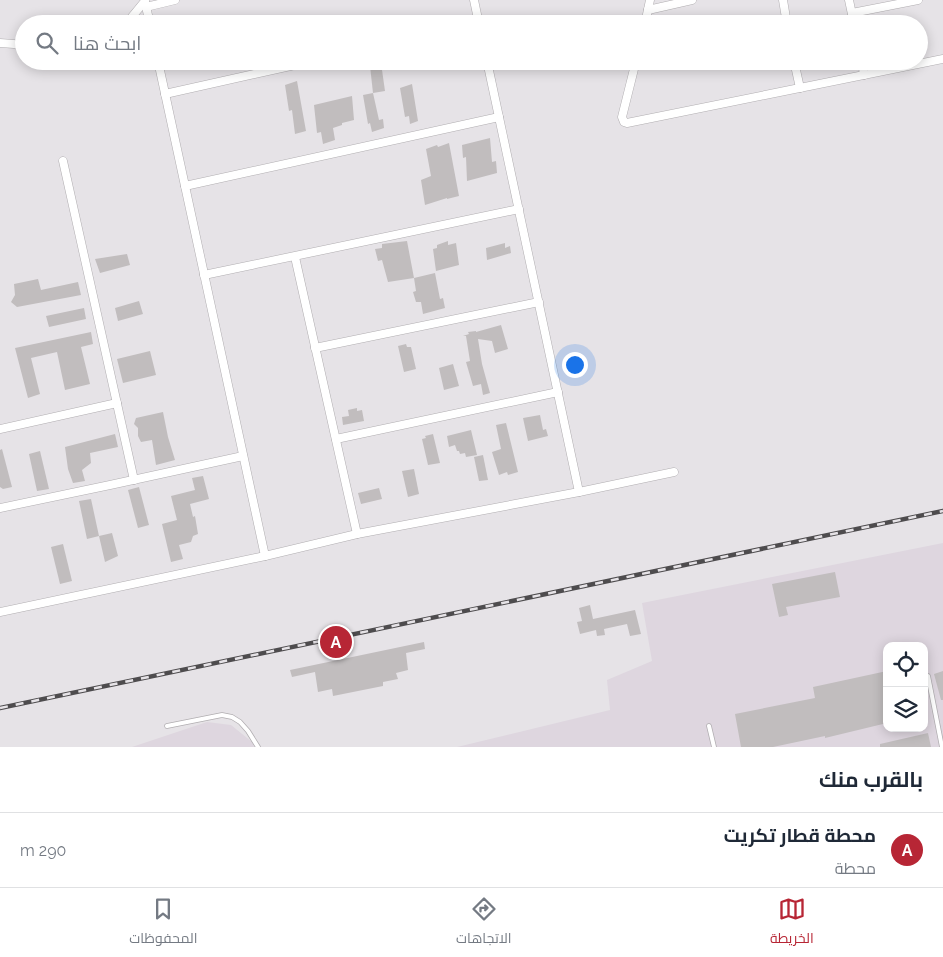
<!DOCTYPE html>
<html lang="ar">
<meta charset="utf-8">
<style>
:root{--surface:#fff;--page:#f6f6f7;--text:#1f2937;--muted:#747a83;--line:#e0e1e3;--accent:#b72635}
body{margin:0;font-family:Raleway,Cairo,sans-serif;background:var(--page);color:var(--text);direction:rtl}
.controls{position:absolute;right:15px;bottom:15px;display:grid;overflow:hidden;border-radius:10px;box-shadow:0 2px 12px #0003}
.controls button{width:45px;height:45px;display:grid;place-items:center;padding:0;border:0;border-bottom:1px solid var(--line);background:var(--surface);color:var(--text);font:25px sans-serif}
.you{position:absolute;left:574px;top:364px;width:18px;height:18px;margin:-12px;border:4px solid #fff;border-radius:50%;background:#1a73e8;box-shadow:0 0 0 8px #1a73e833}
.badge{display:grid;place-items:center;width:32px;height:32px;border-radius:50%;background:var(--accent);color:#fff;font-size:16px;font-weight:700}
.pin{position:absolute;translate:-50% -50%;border:2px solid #fff;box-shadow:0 1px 5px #0006}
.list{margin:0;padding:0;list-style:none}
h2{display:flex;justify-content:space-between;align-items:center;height:65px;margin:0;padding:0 20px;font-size:21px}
h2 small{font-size:16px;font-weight:400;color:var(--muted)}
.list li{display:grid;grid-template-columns:32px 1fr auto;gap:15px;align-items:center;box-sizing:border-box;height:75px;padding:0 20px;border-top:1px solid var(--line)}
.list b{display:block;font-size:19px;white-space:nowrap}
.list p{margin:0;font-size:16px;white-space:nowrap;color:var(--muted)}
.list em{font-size:16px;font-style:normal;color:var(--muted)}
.icon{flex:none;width:28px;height:28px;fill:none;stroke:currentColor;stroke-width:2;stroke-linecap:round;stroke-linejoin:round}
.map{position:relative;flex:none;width:943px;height:747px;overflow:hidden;direction:ltr}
.search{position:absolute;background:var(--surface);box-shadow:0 2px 12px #0003;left:15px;right:15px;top:15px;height:55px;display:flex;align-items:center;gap:12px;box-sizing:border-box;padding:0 18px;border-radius:28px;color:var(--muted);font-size:19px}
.sheet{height:140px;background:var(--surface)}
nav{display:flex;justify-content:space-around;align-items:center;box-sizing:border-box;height:70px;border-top:1px solid var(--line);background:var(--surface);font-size:14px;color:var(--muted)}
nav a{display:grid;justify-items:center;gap:2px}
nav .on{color:var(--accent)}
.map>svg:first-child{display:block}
.built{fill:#ded6df;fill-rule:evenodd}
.building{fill:#c1bdbe}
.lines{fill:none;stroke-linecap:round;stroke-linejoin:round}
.service-casing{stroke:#b1aeb1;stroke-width:5.5}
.minor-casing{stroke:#b1aeb1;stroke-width:9}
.service{stroke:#fff;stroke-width:4}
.minor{stroke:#fff;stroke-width:8}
.rail-casing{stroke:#4e4c4e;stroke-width:4.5}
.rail{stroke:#e6e3e7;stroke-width:2.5;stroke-dasharray:8;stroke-linecap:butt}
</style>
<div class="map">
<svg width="943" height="747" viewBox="0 0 943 747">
<rect width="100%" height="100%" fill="#e6e3e7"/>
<g class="built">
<path d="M943,543V747H457L610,710L607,680L652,661L642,603ZM887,646H924V728H887Z"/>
<path d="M207,722L231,725L252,742L254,747H132Z"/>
</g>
<g class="building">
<path d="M381,63L385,91L373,93L370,66Z"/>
<path d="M297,81L306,131L295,134L292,110L289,111L285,85Z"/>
<path d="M412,84L418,121L410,124L409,116L405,117L400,88Z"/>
<path d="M373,93L379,120L383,119L384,128L372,132L370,123L368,124L363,95Z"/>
<path d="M352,96L354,120L342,123V125L333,128L335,140L323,144L321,132L317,133L314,105Z"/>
<path d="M490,138L492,162L496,161L497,173L467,181L466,157L463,158L462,145Z"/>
<path d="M449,143L459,196L447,199V198L425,205L421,180L431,176L426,149L437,145L438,147Z"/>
<path d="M407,241L414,278L388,282L382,260L378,261L375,249L382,248V244Z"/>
<path d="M448,241V245L456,243L459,265L436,271L433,249L437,248V245Z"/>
<path d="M505,243V248L510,246L511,253L487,260L486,248Z"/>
<path d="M127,254L130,265L100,273L95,259Z"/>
<path d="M435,273L440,299L443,298L445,308L423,314L421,302H416L413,292L416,291L414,278Z"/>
<path d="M38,279L41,290L78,282L81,295L17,307L11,302L15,295L14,284Z"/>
<path d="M139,301L143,314L118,321L115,308Z"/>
<path d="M84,308L86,319L49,327L46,316Z"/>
<path d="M501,325L508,349L495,353L492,341L478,339L482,364L490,393L483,395L481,384L473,386L466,362L470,361L466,336H463L469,334L468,332L476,331V332Z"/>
<path d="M91,332L93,344L81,347L90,384L65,390L57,352L31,358L40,394L28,398L15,348Z"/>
<path d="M406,344L407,347H411L416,369L404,372L398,346Z"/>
<path d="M150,351L156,375L123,383L117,359Z"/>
<path d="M453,364L459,386L444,390L439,368Z"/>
<path d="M357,408V411L362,410L364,421L343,425L342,417L349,416L348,410Z"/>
<path d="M163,412L168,437L175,460L156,465L152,440L141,442L138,436V428L134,424L136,418Z"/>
<path d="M540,415L543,430L546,429L548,436L528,441L523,418Z"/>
<path d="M506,423L518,472L508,475L507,472L499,475L492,452L501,449L496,425Z"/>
<path d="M471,430L477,455L466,457L465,453L460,454L459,451H457L455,445L449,447L447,436Z"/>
<path d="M115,434L118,447L90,453L91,463L82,470L85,481L73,483L68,469L65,447Z"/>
<path d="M433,434L440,463L428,465L422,439L426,438L425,436Z"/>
<path d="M2,449L12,487L3,489L0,487V450Z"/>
<path d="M40,451L49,489L37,491L29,454Z"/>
<path d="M483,455L488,480L479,481L474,457Z"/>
<path d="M414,469L419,494L408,497L402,471Z"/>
<path d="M203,476L209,499L190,504L193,517L195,516L198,534L193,536L191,542L179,545L183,559L171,562L162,524L177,520L171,496L195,490L192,478Z"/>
<path d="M139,487L149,525L138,528L128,490Z"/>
<path d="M379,488L382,499L361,504L358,493Z"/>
<path d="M91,499L99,536L87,539L79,501Z"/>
<path d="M112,533L118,556L105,562L99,536Z"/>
<path d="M63,544L72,581L60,584L51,547Z"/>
<path d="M835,572L840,597L786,607L788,615L779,617L772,584Z"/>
<path d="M590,605L593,619L635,610L641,634L630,636L627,624L604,629L605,635L597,636L596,630L580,634L577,622L582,621L579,608Z"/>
<path d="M424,642L425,649L406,653L408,670L396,673L398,679L383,682V686L333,696L332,689L318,692L315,672L292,677L290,670Z"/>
<path d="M887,671V723L825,738V736L773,747H741L735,714L815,698L813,687Z"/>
<path d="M943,671V700H941L934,674Z"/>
<path d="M928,733L931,747H880V744Z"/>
</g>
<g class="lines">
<defs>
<g id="service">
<path d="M928,676L942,747"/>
<path d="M167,726L222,715L232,717L240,722L248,731L258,747"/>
<path d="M709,726L714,747"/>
</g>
<g id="minor">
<path d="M474,0L479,24"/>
<path d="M783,0L787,24"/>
<path d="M849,0L854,24"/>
<path d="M145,2L150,24"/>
<path d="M146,7L175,0"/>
<path d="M648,10L692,0"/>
<path d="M852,13L918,0"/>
<path d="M126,24L145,1"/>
<path d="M645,24L650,0"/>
<path d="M0,43L14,44L24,47"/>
<path d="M68,61L79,62L84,61"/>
<path d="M158,61L265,556"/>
<path d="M487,61L579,492"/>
<path d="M636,61L622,117L624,122L627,123L943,59"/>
<path d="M794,61L800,88"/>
<path d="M862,61L864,75"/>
<path d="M165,94L313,61"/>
<path d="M63,161L134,480"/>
<path d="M185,186L499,117"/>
<path d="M295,257L357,534"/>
<path d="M204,275L519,209"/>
<path d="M315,348L539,302"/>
<path d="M0,429L117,403"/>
<path d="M336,439L558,392"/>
<path d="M0,508L110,485L243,456"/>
<path d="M0,612L265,556L357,534L579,492L674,472"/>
</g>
</defs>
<use href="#service" class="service-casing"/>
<use href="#minor" class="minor-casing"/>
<use href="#service" class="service"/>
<use href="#minor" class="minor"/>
<defs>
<path id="rail" d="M0,708L943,511"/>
</defs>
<use href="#rail" class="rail-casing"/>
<use href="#rail" class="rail"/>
</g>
</svg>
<div class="controls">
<button><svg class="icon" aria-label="locate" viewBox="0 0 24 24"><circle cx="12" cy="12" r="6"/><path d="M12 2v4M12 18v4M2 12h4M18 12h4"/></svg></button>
<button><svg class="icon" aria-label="layers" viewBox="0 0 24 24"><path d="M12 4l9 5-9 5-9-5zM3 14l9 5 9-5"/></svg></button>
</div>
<div class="you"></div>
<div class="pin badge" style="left:336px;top:642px">A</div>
<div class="search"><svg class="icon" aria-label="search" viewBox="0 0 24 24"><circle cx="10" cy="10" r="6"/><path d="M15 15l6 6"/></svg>ابحث هنا</div>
</div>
<section class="sheet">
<h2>بالقرب منك<small></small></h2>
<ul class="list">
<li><span class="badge">A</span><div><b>محطة قطار تكريت</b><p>محطة</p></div><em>290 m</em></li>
</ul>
</section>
<nav>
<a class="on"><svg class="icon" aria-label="map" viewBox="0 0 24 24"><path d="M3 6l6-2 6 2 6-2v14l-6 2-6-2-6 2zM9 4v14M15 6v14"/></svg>الخريطة</a>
<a><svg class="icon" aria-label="directions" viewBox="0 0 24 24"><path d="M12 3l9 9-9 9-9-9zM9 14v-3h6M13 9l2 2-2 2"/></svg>الاتجاهات</a>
<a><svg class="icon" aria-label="saved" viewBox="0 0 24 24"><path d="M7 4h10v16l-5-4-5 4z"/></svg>المحفوظات</a>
</nav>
